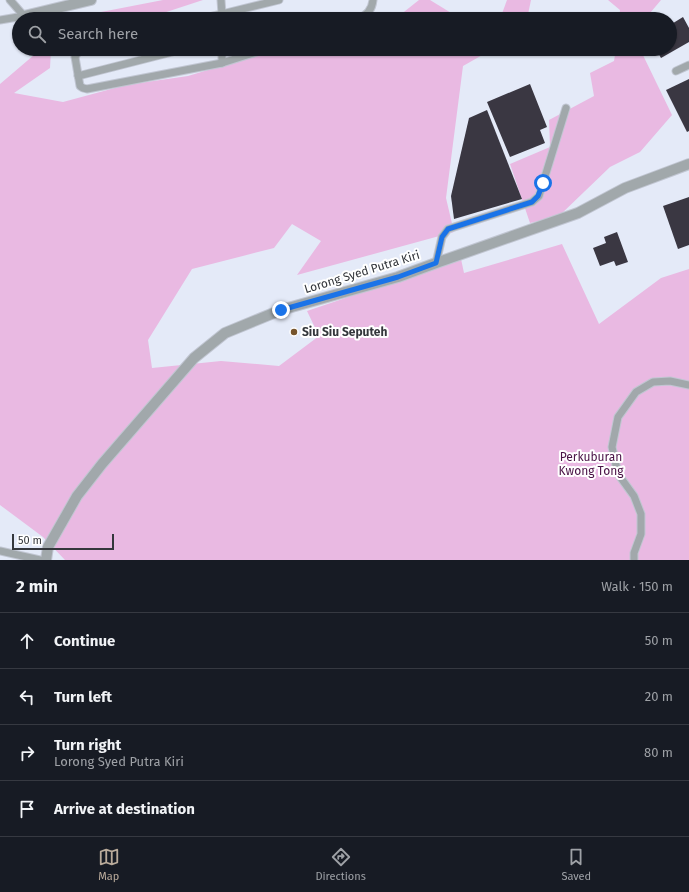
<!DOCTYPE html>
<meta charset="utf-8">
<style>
:root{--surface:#171b24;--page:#242831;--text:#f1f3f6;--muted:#9ea1a6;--line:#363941;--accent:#baab9b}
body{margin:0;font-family:"Fira Sans",sans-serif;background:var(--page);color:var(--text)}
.scale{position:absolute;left:12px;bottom:10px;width:102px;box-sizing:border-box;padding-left:4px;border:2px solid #34373c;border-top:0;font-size:11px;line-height:14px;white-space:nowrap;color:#34373c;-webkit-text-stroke:3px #fff;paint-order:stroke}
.stop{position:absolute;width:12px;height:12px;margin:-9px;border:3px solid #1a73e8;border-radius:50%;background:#fff}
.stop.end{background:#1a73e8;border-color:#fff;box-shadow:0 1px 4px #0008}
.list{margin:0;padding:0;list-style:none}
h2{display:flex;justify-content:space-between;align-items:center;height:52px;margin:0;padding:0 16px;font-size:17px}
h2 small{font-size:13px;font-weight:400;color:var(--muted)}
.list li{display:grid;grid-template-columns:26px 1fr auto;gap:12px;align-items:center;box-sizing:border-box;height:56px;padding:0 16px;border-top:1px solid var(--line)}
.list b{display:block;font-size:15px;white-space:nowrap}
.list p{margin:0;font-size:13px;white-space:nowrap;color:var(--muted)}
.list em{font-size:13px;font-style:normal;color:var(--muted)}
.icon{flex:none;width:22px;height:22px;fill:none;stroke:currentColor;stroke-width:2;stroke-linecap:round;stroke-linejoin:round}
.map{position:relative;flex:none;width:689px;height:560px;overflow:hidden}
.search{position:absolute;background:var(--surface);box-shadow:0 1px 3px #0004;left:12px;right:12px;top:12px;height:44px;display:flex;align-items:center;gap:10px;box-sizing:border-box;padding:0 14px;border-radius:22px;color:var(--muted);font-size:15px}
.sheet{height:276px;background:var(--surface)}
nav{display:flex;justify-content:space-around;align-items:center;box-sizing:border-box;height:56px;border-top:1px solid var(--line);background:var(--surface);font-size:11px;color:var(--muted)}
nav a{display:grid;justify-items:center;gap:2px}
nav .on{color:var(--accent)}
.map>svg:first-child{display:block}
.green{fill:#e9b9e2}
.building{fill:#3a3742}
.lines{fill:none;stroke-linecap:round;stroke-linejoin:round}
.service-casing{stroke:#c1c6d2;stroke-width:9}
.minor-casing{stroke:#c1c6d2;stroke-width:12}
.service{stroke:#a1a8ab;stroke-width:7}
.minor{stroke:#a1a8ab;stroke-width:10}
.route{stroke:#1a73e8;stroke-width:5}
.poi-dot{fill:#76542c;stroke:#fff;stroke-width:1.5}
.labels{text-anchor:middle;stroke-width:4;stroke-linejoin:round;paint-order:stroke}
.street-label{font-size:12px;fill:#34373c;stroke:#fff}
.poi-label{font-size:12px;font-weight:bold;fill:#34373c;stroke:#fff;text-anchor:start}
.park-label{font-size:12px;fill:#4a1346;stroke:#fff}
</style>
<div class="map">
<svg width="689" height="560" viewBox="0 0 689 560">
<rect width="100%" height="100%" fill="#e4eaf8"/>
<g class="green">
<path d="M163,0H203L145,19H65Z"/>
<path d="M419,0H430L461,19H395Z"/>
<path d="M507,0H531L527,19H500Z"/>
<path d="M608,0H661L645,19H619L620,10Z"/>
<path d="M37,49H53L51,50L50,68L14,93L63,102L126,85L188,76L264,53L287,49H493L463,66L446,198L454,232L297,275L321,241L292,224L274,248L192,269L148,340L152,368L221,361L279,366L319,336L307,311L461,259L464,273L562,244L599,324L661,278L689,269V560H65L43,537L0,505V84L34,55Z"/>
<path d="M616,49H640L672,115L640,152L610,167L559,216L530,223L510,164L550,147L549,120L594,96L590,73L614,61Z"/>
</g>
<g class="building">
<path d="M683,17L689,28V42L661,58L656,49H670V25Z"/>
<path d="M689,79V131L687,132L666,90Z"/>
<path d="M530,84L547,127L540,130L545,143L510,157L487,102Z"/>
<path d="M487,110L522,199L454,219L451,196L469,118Z"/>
<path d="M689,197V245L678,249L663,206Z"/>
<path d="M617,232L628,262L616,266L614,261L600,266L593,248L606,243L604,237Z"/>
</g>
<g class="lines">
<defs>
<g id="service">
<path d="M10,0L24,16"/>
<path d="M221,0L222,14L279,0"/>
<path d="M201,19L222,14V19"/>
<path d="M357,19C367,16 372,10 373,0"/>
<path d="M0,20L24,16"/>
<path d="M86,49L78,52L75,57L80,86L83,88L87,89L222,63L266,49"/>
<path d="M222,49V63"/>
<path d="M676,71L689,65"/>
<path d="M78,76L184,49"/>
<path d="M436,263L442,237L448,229L532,202L539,196L566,108"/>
<path d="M0,551L40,560"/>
<path d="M634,560V553L641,534V514L634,496L618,474L612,447L618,417L636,392L653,382L670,381L689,385"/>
</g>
<g id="minor">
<path d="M24,16L91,0"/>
<path d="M46,560L48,547L77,496L102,464L194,358L225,333L281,310L398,277L436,263L578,213L625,188L689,164"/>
</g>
</defs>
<use href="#service" class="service-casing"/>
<use href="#minor" class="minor-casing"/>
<use href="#service" class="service"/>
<use href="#minor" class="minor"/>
</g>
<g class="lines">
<path class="route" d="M281,310L398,277L436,263L442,237L448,229L532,202L538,196L543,183"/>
</g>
<circle class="poi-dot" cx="294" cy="332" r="4"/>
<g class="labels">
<g class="street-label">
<text transform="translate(362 272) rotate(-17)" y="4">Lorong Syed Putra Kiri</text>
</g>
<g class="poi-label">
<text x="302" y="336">Siu Siu Seputeh</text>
</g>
<g class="park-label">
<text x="591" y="461">Perkuburan<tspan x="591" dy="14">Kwong Tong</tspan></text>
</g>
</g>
</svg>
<div class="scale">50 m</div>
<div class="stop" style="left:543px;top:183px"></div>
<div class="stop end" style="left:281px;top:310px"></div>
<div class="search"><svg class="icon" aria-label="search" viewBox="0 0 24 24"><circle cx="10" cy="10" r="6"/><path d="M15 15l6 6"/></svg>Search here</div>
</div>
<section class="sheet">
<h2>2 min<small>Walk · 150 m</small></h2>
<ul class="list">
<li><svg class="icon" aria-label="ahead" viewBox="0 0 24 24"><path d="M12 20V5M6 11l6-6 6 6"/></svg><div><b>Continue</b></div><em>50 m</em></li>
<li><svg class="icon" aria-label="left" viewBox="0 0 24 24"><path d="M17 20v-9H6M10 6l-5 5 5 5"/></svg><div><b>Turn left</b></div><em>20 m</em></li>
<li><svg class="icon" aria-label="right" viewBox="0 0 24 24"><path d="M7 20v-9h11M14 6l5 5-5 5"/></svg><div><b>Turn right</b><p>Lorong Syed Putra Kiri</p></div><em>80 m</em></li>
<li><svg class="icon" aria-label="arrive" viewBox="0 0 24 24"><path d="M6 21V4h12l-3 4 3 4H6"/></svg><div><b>Arrive at destination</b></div></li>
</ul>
</section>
<nav>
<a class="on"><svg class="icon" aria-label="map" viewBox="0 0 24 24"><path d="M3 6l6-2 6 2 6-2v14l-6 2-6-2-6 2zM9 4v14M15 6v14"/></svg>Map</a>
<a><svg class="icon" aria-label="directions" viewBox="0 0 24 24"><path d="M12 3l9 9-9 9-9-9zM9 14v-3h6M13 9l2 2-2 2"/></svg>Directions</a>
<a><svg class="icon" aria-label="saved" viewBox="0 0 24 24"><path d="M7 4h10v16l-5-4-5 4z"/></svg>Saved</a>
</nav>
